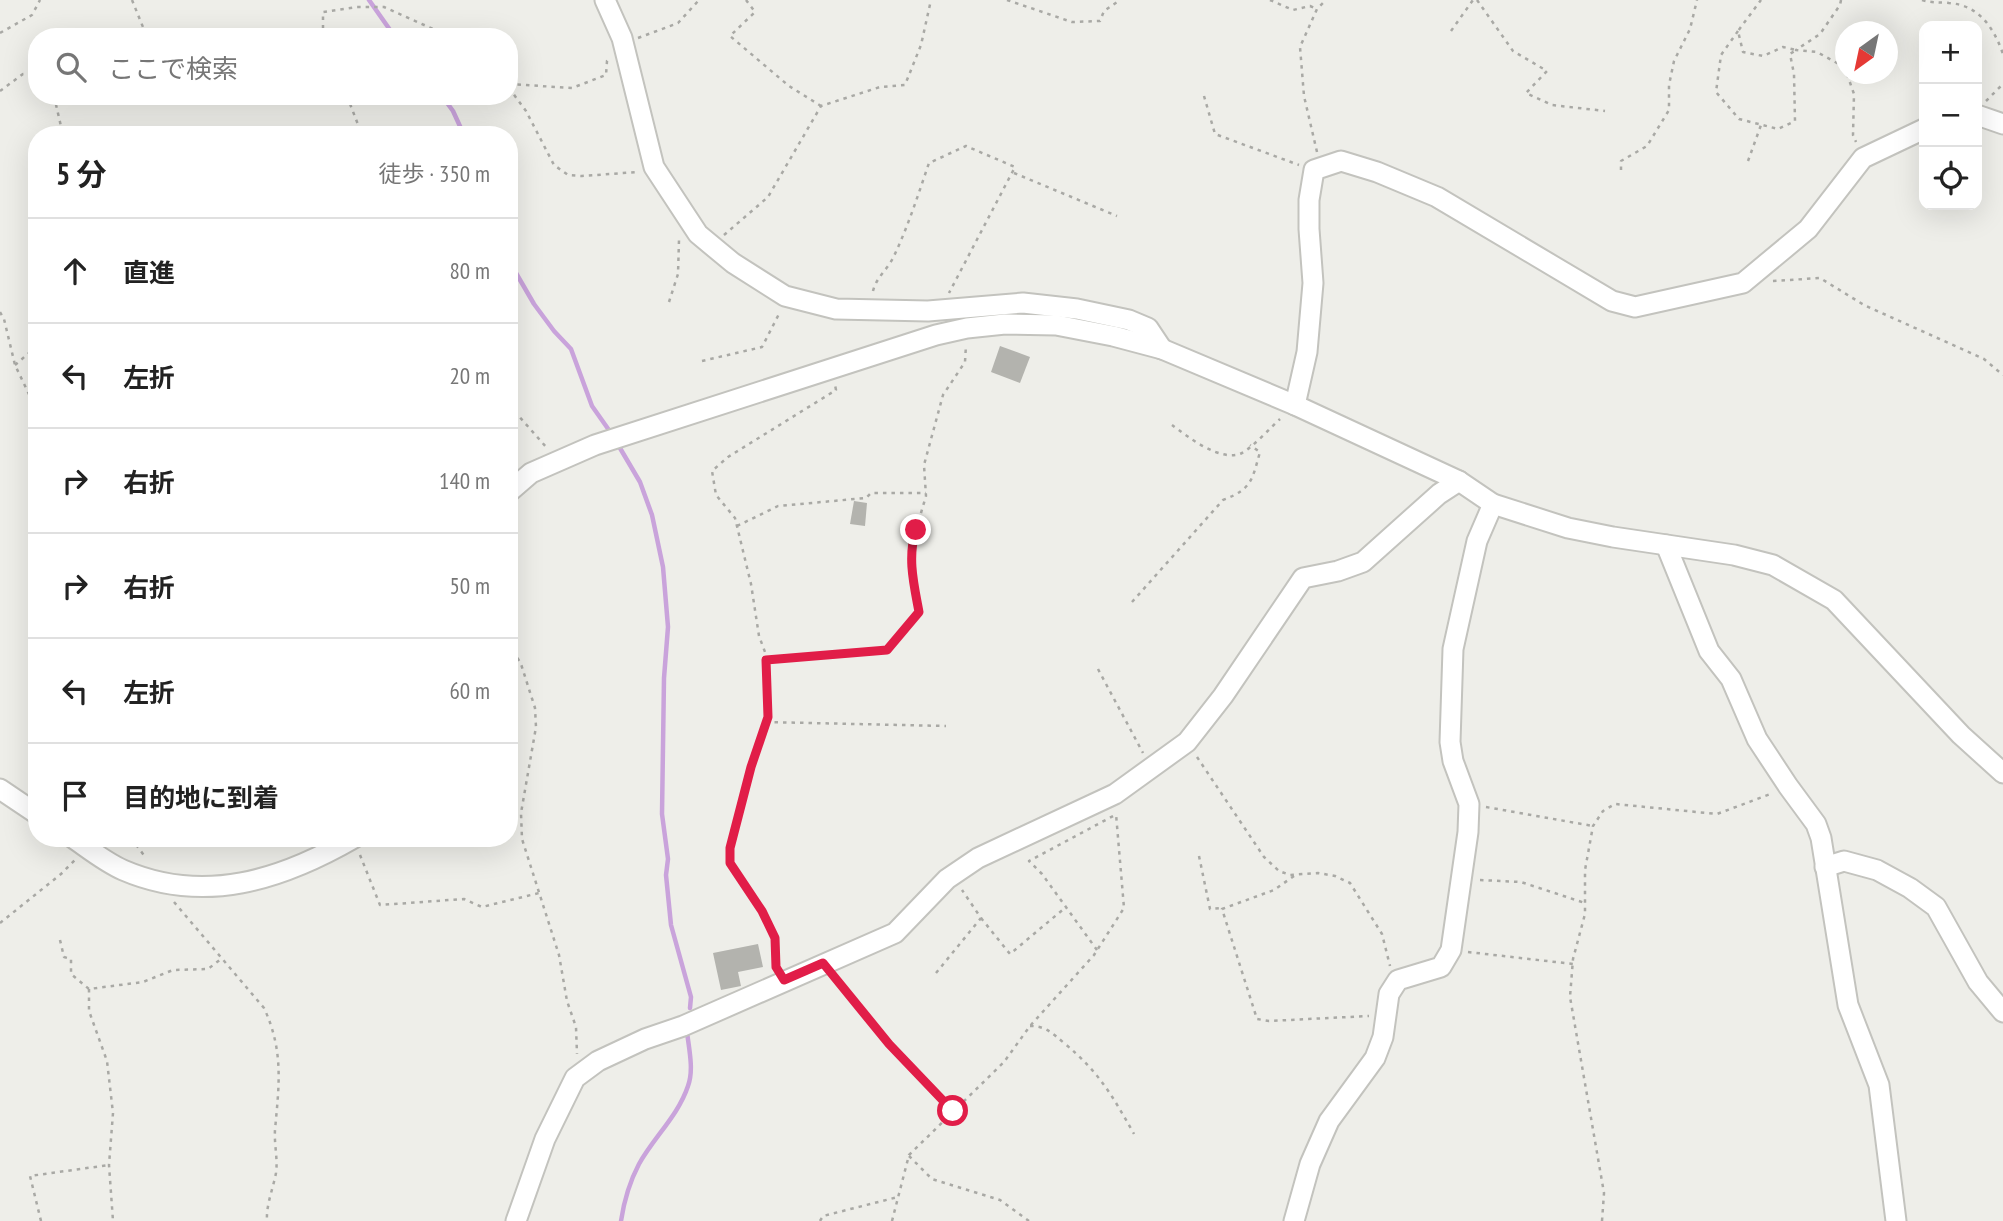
<!DOCTYPE html>
<html lang="ja">
<meta charset="utf-8">
<style>
:root{--surface:#fff;--page:#f2f2f2;--text:#222;--muted:#767676;--line:#e0e0e0}
body{margin:0;font-family:"PT Sans Narrow","Noto Sans JP",sans-serif;background:var(--page);color:var(--text)}
.controls{position:absolute;right:21px;top:21px;display:grid;overflow:hidden;border-radius:14px;box-shadow:0 7px 28px #0002}
.controls button{width:63px;height:63px;display:grid;place-items:center;padding:0;border:0;border-bottom:2px solid var(--line);background:var(--surface);color:var(--text);font:35px sans-serif}
.compass{position:absolute;left:1835px;top:21px;width:63px;height:63px;border-radius:50%;background:var(--surface);box-shadow:0 7px 28px #0002;rotate:213deg}
.stop{position:absolute;width:21px;height:21px;margin:-16px;border:5px solid #e11d48;border-radius:50%;background:#fff}
.stop.end{background:#e11d48;border-color:#fff;box-shadow:0 2px 7px #0008}
.list{margin:0;padding:0;list-style:none}
h2{display:flex;justify-content:space-between;align-items:center;height:91px;margin:0;padding:0 28px;font-size:30px}
h2 small{font-size:23px;font-weight:400;color:var(--muted)}
.list li{display:grid;grid-template-columns:46px 1fr auto;gap:21px;align-items:center;box-sizing:border-box;height:105px;padding:0 28px;border-top:2px solid var(--line)}
.list b{display:block;font-size:26px;white-space:nowrap}
.list em{font-size:23px;font-style:normal;color:var(--muted)}
.icon{flex:none;width:38px;height:38px;fill:none;stroke:currentColor;stroke-width:2;stroke-linecap:round;stroke-linejoin:round}
.map{position:relative;flex:none;width:2003px;height:1221px;overflow:hidden}
.search{position:absolute;background:var(--surface);box-shadow:0 7px 28px #0002;left:28px;top:28px;width:490px;height:77px;display:flex;align-items:center;gap:18px;box-sizing:border-box;padding:0 24px;border-radius:28px;color:var(--muted);font-size:26px}
.panel{position:absolute;background:var(--surface);box-shadow:0 7px 28px #0002;left:28px;top:126px;width:490px;height:721px;border-radius:28px}
.map>svg:first-child{display:block}
.lines{fill:none;stroke-linecap:round;stroke-linejoin:round}
.stream{stroke:#c9a3db;stroke-width:4.5}
.building{fill:#b3b3ae}
.minor-casing{stroke:#c3c3be;stroke-width:23}
.path{stroke:#a9a9a5;stroke-width:2.5;stroke-dasharray:3.5 5;stroke-linecap:butt}
.minor{stroke:#fff;stroke-width:19}
.route{stroke:#e11d48;stroke-width:9}
</style>
<div class="map">
<svg width="2003" height="1221" viewBox="0 0 2003 1221">
<rect width="100%" height="100%" fill="#eeeee9"/>
<g class="lines">
<g class="stream">
<path d="M369,0L395,37"/>
<path d="M442,96L453,111L464,135"/>
<path d="M509,261L534,304L554,331L571,349L592,406L611,433"/>
<path d="M617,443L640,482L652,515L663,567L668,627L664,678L662,814L668,859L666,875L671,925L691,997L690,1008"/>
<path d="M621,1221C624,1201 629,1183 639,1164C654,1137 678,1116 688,1086C694,1070 689,1049 687,1032"/>
</g>
</g>
<g class="building">
<path d="M1000,346L1030,357L1020,383L991,372Z"/>
<path d="M854,501L867,503L865,526L850,524Z"/>
<path d="M758,944L763,967L738,972L741,986L721,990L713,953Z"/>
</g>
<g class="lines">
<defs>
<g id="minor">
<path d="M605,0L622,38L654,167L698,234L733,263L785,296L836,309L928,311L1023,303L1077,309L1129,320L1148,328L1162,349"/>
<path d="M1977,115L2003,124"/>
<path d="M1295,405L1307,352L1313,283L1309,229V200L1314,170L1341,161L1377,172L1437,197L1612,301L1635,307L1743,283L1808,229L1863,158L1924,129"/>
<path d="M509,492L531,473L595,445L936,335L967,328L1005,324L1056,325L1113,336L1162,349L1295,405L1459,481L1493,504L1568,528L1613,537L1734,555L1773,565L1834,600L1961,735L2003,773"/>
<path d="M1666,545L1709,651L1731,679L1757,739L1788,786L1816,824L1821,838L1848,1005L1879,1085L1896,1221"/>
<path d="M0,789L37,814"/>
<path d="M73,838C89,849 105,862 123,870C204,905 281,880 354,838"/>
<path d="M1825,867L1844,861L1877,870L1910,888L1936,907L1978,982L2003,1012"/>
<path d="M516,1221L545,1139L575,1078L598,1061L645,1039L683,1026L895,933L947,879L978,858L1115,794L1187,742L1223,696L1303,578L1338,571L1363,562L1439,494L1459,481"/>
<path d="M1294,1221L1310,1164L1329,1121L1375,1058L1383,1037L1389,994L1398,980L1441,967L1451,950L1468,832L1469,804L1453,761L1450,742L1453,649L1477,541L1493,504"/>
</g>
</defs>
<use href="#minor" class="minor-casing"/>
<g class="path">
<path d="M132,0L147,37"/>
<path d="M746,0L755,12L730,36L789,86L821,106"/>
<path d="M1007,0L1072,22L1100,21L1104,11L1120,0"/>
<path d="M1270,0L1293,10L1310,6L1317,9"/>
<path d="M1477,0L1513,51L1547,71L1526,93L1552,105L1605,111"/>
<path d="M1841,0L1840,5L1820,34L1796,50L1817,52L1846,68"/>
<path d="M1922,0C1932,3 1939,2 1949,3C1979,5 1994,28 2003,54"/>
<path d="M1451,31L1473,0"/>
<path d="M1738,31L1721,55L1716,92L1739,119L1778,129L1795,121L1794,74L1790,54L1796,50L1783,47L1763,56L1743,52L1738,31L1761,0"/>
<path d="M0,33L32,15L40,0"/>
<path d="M323,37V12L357,7H384L451,37"/>
<path d="M638,38L678,23L699,0"/>
<path d="M1847,74L1854,94L1853,135L1856,142"/>
<path d="M509,84L572,88L606,75L607,61L610,58"/>
<path d="M509,88L526,111L554,165L568,175L582,176L637,172"/>
<path d="M0,91L23,74L37,73"/>
<path d="M54,96L63,135"/>
<path d="M347,96L362,135"/>
<path d="M1204,96L1215,134L1299,165"/>
<path d="M1986,101L2003,84"/>
<path d="M1317,152L1304,96L1300,47L1317,9L1326,0"/>
<path d="M1748,161L1761,125"/>
<path d="M1621,170V161L1647,146L1669,110V85L1674,61L1690,29L1697,0"/>
<path d="M1014,173L1117,216"/>
<path d="M724,235L768,197L821,106L880,87L905,85L921,45L931,0"/>
<path d="M1773,281L1820,278L1864,305L1984,359L2003,375"/>
<path d="M873,291C876,278 887,270 893,258C908,227 918,195 929,163L966,146L1015,167L949,293"/>
<path d="M669,302L678,274L679,240L681,237"/>
<path d="M0,312L4,319L15,365L37,411"/>
<path d="M702,361L762,347L780,312"/>
<path d="M15,365L37,346"/>
<path d="M509,405L547,448"/>
<path d="M1172,425C1188,437 1221,463 1242,453C1253,447 1270,428 1280,419"/>
<path d="M737,526L778,506L866,498L871,493H926"/>
<path d="M1132,602L1223,500C1252,489 1252,480 1260,452L1250,445"/>
<path d="M509,643L521,664L535,708L536,727L521,813L522,839L559,955L567,1001L576,1027L577,1054"/>
<path d="M766,660L887,650L919,612L911,568L913,540L926,496L924,465L943,395L965,362L966,345"/>
<path d="M1098,669L1143,753"/>
<path d="M766,722L946,726"/>
<path d="M1197,757L1264,857L1279,871L1290,875L1318,873L1335,876L1350,883L1382,934L1390,966"/>
<path d="M1486,807L1593,826"/>
<path d="M131,838L146,858"/>
<path d="M360,855L380,905L464,899L482,907L539,893"/>
<path d="M1199,856L1210,909L1222,908"/>
<path d="M1294,876L1274,890L1222,909L1257,1019L1269,1021L1369,1016"/>
<path d="M1480,880L1521,882L1585,903"/>
<path d="M174,902L264,1008C284,1051 279,1085 275,1130C274,1144 278,1159 276,1173C273,1189 266,1205 267,1221"/>
<path d="M981,918L1010,954L1066,907"/>
<path d="M0,923L61,874L75,860"/>
<path d="M60,940L64,957L71,959V974L89,989L143,982L173,970L208,969L221,959"/>
<path d="M1097,950L1042,874L1029,861L1115,815"/>
<path d="M1468,952L1573,964"/>
<path d="M776,965L775,938L762,911L738,878L730,863V848L751,767L768,717L766,660L765,652L759,636L751,584L735,518L716,495L712,471L728,457L836,390L835,385"/>
<path d="M936,973L981,918L962,890"/>
<path d="M835,978L889,1044L953,1111"/>
<path d="M89,989V1011L107,1061L113,1113L109,1165L113,1221"/>
<path d="M1030,1026C1046,1026 1052,1033 1064,1043C1099,1072 1112,1095 1134,1134"/>
<path d="M909,1156L932,1179L1000,1200L1029,1221"/>
<path d="M41,1221L30,1176L109,1165"/>
<path d="M820,1221L823,1216L898,1197"/>
<path d="M892,1221L909,1155L1004,1062L1030,1026L1094,955L1124,908L1116,814"/>
<path d="M1602,1221L1604,1193L1570,997L1573,959L1585,914V870L1593,826L1603,811L1615,804L1717,814L1773,793"/>
</g>
<use href="#minor" class="minor"/>
</g>
<g class="lines">
<path class="route" d="M916,530C907,557 914,585 919,612L887,650L766,660L768,717L751,767L730,848V863L762,911L775,938L776,967L784,980L823,963L889,1044L953,1111"/>
</g>
</svg>
<div class="controls">
<button>+</button>
<button>−</button>
<button><svg class="icon" aria-label="locate" viewBox="0 0 24 24"><circle cx="12" cy="12" r="6"/><path d="M12 2v4M12 18v4M2 12h4M18 12h4"/></svg></button>
</div>
<svg class="compass" viewBox="-18 -18 36 36"><path d="M0-13l5 13h-10z" fill="#e53935"/><path d="M0 13l5-13h-10z" fill="#767676"/></svg>
<div class="stop" style="left:953px;top:1111px"></div>
<div class="stop end" style="left:916px;top:530px"></div>
<div class="search"><svg class="icon" aria-label="search" viewBox="0 0 24 24"><circle cx="10" cy="10" r="6"/><path d="M15 15l6 6"/></svg>ここで検索</div>
<section class="panel">
<h2>5 分<small>徒歩 · 350 m</small></h2>
<ul class="list">
<li><svg class="icon" aria-label="ahead" viewBox="0 0 24 24"><path d="M12 20V5M6 11l6-6 6 6"/></svg><div><b>直進</b></div><em>80 m</em></li>
<li><svg class="icon" aria-label="left" viewBox="0 0 24 24"><path d="M17 20v-9H6M10 6l-5 5 5 5"/></svg><div><b>左折</b></div><em>20 m</em></li>
<li><svg class="icon" aria-label="right" viewBox="0 0 24 24"><path d="M7 20v-9h11M14 6l5 5-5 5"/></svg><div><b>右折</b></div><em>140 m</em></li>
<li><svg class="icon" aria-label="right" viewBox="0 0 24 24"><path d="M7 20v-9h11M14 6l5 5-5 5"/></svg><div><b>右折</b></div><em>50 m</em></li>
<li><svg class="icon" aria-label="left" viewBox="0 0 24 24"><path d="M17 20v-9H6M10 6l-5 5 5 5"/></svg><div><b>左折</b></div><em>60 m</em></li>
<li><svg class="icon" aria-label="arrive" viewBox="0 0 24 24"><path d="M6 21V4h12l-3 4 3 4H6"/></svg><div><b>目的地に到着</b></div></li>
</ul>
</section>
</div>
